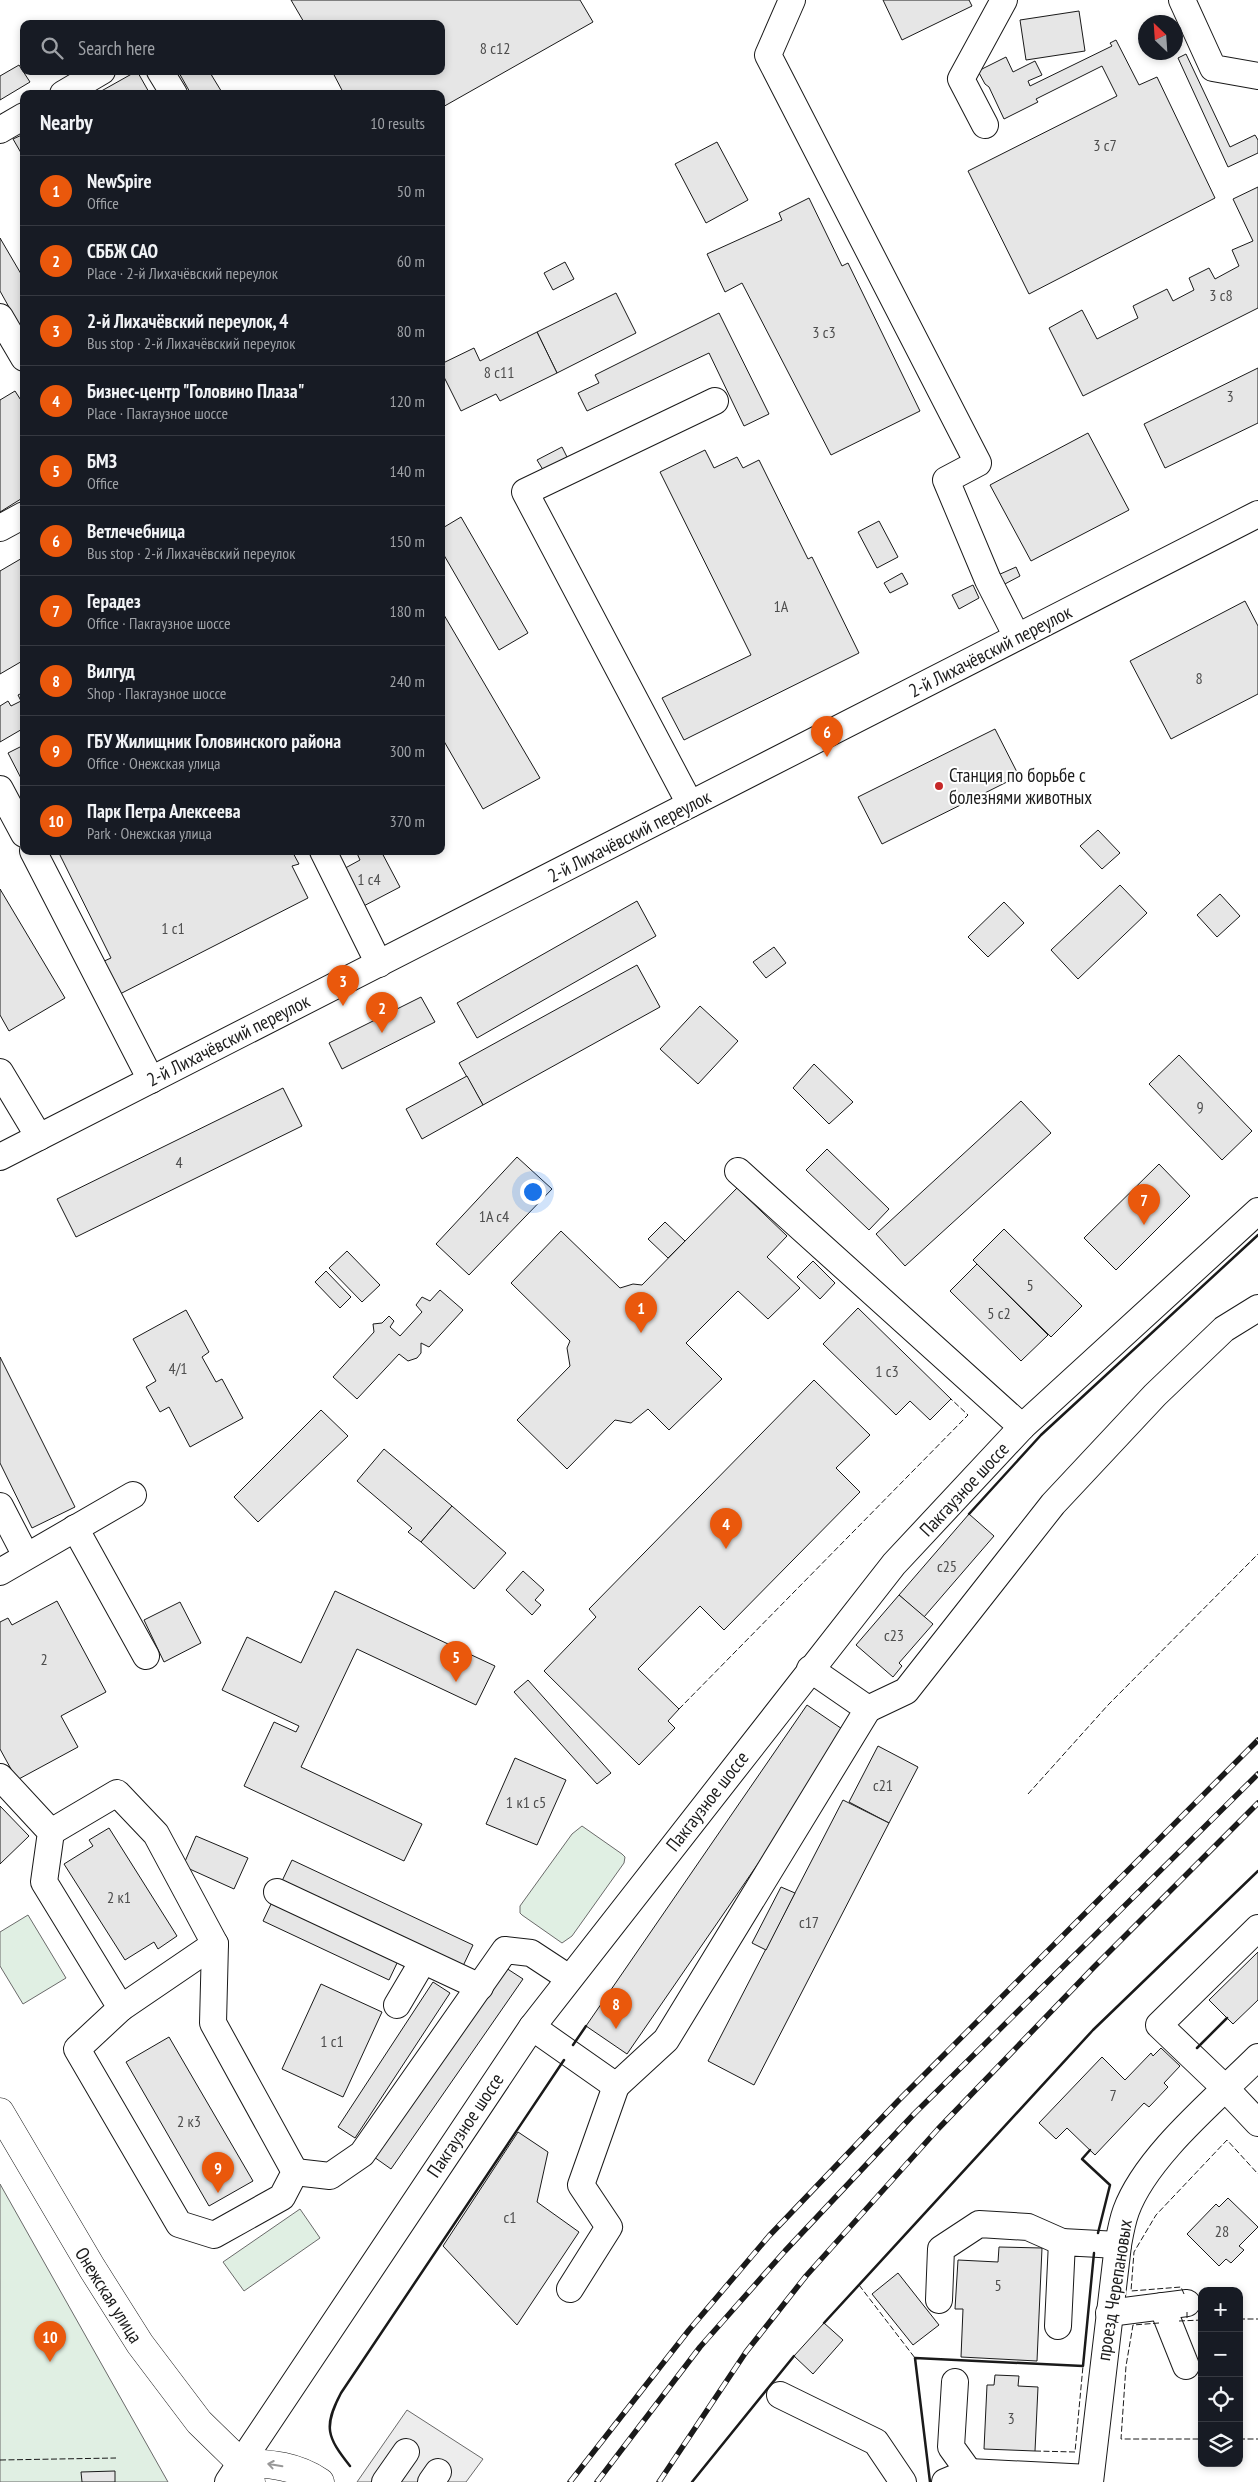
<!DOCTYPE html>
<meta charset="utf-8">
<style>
:root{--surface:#171b24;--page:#242831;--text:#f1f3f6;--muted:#9ea1a6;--line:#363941;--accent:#ea580c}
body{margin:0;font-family:"PT Sans Narrow",sans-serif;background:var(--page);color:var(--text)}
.controls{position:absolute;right:15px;bottom:15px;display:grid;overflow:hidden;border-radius:10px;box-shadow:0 2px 8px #0003}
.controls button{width:45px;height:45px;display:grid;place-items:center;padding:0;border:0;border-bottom:1px solid var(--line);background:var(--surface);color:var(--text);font:25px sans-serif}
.compass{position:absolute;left:1138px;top:15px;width:45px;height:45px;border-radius:50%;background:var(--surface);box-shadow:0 2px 8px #0003;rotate:335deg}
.you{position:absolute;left:532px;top:1191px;width:18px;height:18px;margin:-12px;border:4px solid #fff;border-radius:50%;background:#1a73e8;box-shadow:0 0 0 8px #1a73e833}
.badge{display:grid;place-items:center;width:32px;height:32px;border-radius:50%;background:var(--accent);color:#fff;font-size:16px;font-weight:700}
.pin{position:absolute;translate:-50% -41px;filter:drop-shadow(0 1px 2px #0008)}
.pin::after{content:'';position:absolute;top:26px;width:18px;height:15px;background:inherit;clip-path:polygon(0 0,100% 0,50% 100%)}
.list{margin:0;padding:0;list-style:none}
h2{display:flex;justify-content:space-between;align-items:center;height:65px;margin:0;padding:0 20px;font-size:21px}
h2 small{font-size:16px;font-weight:400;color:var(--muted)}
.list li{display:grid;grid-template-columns:32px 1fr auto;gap:15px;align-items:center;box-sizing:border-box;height:70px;padding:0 20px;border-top:1px solid var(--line)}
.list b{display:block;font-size:19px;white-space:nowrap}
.list p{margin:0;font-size:16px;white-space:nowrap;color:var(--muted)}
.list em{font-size:16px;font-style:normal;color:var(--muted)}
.icon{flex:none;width:28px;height:28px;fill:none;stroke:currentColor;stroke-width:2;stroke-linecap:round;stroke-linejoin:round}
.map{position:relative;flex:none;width:1258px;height:2482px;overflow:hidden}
.search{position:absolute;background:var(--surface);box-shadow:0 2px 8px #0003;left:20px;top:20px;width:425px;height:55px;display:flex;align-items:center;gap:12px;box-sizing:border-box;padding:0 18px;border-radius:10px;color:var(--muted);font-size:19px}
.panel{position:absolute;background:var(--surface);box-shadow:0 2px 8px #0003;left:20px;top:90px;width:425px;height:765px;border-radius:10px}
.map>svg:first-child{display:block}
.green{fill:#e0efe3;stroke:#6a6a6a}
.parking{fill:#ededed;stroke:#6a6a6a}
.building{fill:#e6e6e6;stroke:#1a1a1a}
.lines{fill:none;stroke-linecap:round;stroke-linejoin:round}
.minor-casing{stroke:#1a1a1a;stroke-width:28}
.major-casing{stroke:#1a1a1a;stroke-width:29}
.minor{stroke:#fff;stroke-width:26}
.major{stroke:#fff;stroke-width:28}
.rail-casing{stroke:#1a1a1a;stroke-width:5.5}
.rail{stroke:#fff;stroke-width:4;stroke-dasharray:11;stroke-linecap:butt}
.fence{stroke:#1a1a1a;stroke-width:1;stroke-dasharray:6 2.5;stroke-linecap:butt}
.wall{stroke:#1a1a1a;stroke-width:2.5}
.oneway{stroke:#989898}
.poi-dot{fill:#c62828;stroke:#fff;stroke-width:2}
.labels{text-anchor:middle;stroke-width:4;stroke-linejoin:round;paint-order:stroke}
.number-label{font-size:16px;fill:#4d4d4d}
.street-label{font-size:19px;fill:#1a1a1a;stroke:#fff}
.poi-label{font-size:19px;fill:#1a1a1a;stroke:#fff;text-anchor:start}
</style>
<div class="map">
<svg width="1258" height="2482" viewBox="0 0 1258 2482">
<rect width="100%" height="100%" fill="#fff"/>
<g class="green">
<path d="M582,1826L622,1854L625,1857L624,1863L572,1936L562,1943L522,1915L520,1913V1906L572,1834Z"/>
<path d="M28,1915L66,1978L23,2004L0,1966V1932Z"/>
<path d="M0,2184L168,2482H0Z"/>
<path d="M300,2209L320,2238L244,2291L223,2262Z"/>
</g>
<path class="parking" d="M407,2410L483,2459L466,2482H357Z"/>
<g class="building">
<path d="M291,0H580L593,22L441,108V94H344L332,71H441V24H305Z"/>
<path d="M883,0H969L972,6L902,40Z"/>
<path d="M1079,11L1085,51L1026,60L1020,20Z"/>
<path d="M1116,40L1139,85L1157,77L1215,198L1029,294L968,171L1117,96L1102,66L1036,99L1038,102L1004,119L989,87L985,84L978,71L1006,57L1013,72L1035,61L1042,75L1028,81L1030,86L1112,46L1110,43Z"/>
<path d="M1186,54L1230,147L1255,135L1258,140V153L1228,167L1178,58Z"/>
<path d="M19,65L30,82L0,100V76Z"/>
<path d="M137,71L150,94H96Z"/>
<path d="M178,71H209L223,94H191Z"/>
<path d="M24,134V158L13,139Z"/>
<path d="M717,142L748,200L706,223L675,164Z"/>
<path d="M1258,187V308L1083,396L1049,328L1082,310L1097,339L1138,318L1133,306L1167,289L1173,301L1194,290L1189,278L1209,268L1215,279L1239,266L1232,250L1253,241L1233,199Z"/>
<path d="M809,198L842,266L848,263L920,411L831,455L742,283L725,292L707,254L782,220L779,213Z"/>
<path d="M0,238L24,279V334L0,291Z"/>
<path d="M565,262L574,279L553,290L544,273Z"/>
<path d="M616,293L636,333L557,373L537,332Z"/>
<path d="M719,313L769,414L744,426L709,353L587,411L578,393L599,383L595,375Z"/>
<path d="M537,332L557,373L500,401L496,394L461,411L441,371V364L474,348L480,361Z"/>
<path d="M1258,368V423L1165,468L1144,424Z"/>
<path d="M15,391L24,405V497L0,512V400Z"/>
<path d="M1088,433L1129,510L1031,561L990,485Z"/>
<path d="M562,447L569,461L545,473L537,460Z"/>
<path d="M705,450L714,468L737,457L743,468L759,460L808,559L812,557L859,653L684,740L662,698L751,655L660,472Z"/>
<path d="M461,517L528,633L499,650L441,550V529Z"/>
<path d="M879,521L898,557L877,568L858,532Z"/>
<path d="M24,557V660L0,674V571Z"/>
<path d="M1016,567L1020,576L1003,585L998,575Z"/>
<path d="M902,573L908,584L890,593L884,583Z"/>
<path d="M973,585L979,598L959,609L952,595Z"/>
<path d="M1245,601L1258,626V694L1171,739L1130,661Z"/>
<path d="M444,615L540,778L483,809L441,736V616Z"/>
<path d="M24,692V728L0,742V706L8,701L11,706L21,701L18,695Z"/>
<path d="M995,729L1019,776L882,844L858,797Z"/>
<path d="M24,745V784L8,753Z"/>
<path d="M1098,830L1120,853L1102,869L1080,846Z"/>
<path d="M58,851H292L299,864L292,866L308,898L118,995L102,962L111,958Z"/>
<path d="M356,851H381L400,887L356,910L338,872L360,860Z"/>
<path d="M1120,885L1147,913L1078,979L1051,950Z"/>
<path d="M0,889L65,998L9,1031L0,1015Z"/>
<path d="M1220,894L1240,916L1217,937L1197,915Z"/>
<path d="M637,901L656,936L477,1038L457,1003Z"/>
<path d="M1004,902L1024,923L988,957L968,937Z"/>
<path d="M774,947L786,963L766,978L753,962Z"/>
<path d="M637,965L660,1007L483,1105L459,1063Z"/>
<path d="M421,997L435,1022L342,1069L329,1043Z"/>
<path d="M700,1006L738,1041L698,1084L660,1049Z"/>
<path d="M1179,1055L1252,1131L1222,1160L1149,1084Z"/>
<path d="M814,1064L853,1102L829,1124L793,1088Z"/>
<path d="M467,1076L483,1105L422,1139L406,1109Z"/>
<path d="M283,1088L302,1126L76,1237L57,1199Z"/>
<path d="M1021,1101L1051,1133L905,1266L876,1234Z"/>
<path d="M827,1149L889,1209L869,1230L806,1170Z"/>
<path d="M517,1157L552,1189L469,1275L436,1244Z"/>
<path d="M1159,1164L1190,1196L1116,1270L1084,1238Z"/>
<path d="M737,1188L787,1236L767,1257L800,1288L768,1319L738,1291L686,1343L722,1379L669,1430L648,1409L631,1423L615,1420L567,1469L517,1420L570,1366L567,1348L570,1341L511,1283L561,1231L620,1288L633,1284L642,1285Z"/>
<path d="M665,1222L685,1241L668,1258L648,1239Z"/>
<path d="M1004,1229L1082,1306L1051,1337L973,1260Z"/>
<path d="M347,1251L380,1285L362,1302L329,1268Z"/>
<path d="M813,1261L835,1283L820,1299L797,1277Z"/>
<path d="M977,1264L1048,1335L1021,1361L950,1291Z"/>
<path d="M326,1271L351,1297L340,1308L315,1282Z"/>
<path d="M440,1290L463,1310L429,1347L421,1343V1353L417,1358L408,1361L399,1354L357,1399L333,1377L374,1332L373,1324L382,1323L389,1316L394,1321L390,1327L400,1336L422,1312L416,1305L422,1297L430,1301Z"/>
<path d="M858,1308L951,1399L930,1420L910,1401L896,1415L823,1344Z"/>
<path d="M186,1310L209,1352L202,1357L216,1382L222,1379L243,1418L190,1447L169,1407L160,1412L146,1387L156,1381L133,1339Z"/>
<path d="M0,1357L75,1507L32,1528L0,1463Z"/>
<path d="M814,1380L870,1435L836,1468L860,1492L724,1630L700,1606L638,1669L679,1709L668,1721L675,1728L639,1765L544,1671L596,1617L589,1609Z"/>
<path d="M321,1410L348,1436L258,1522L234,1497Z"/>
<path d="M384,1449L452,1506L421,1542L408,1532L412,1528L357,1481Z"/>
<path d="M452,1506L506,1553L474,1589L421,1542Z"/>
<path d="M969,1514L994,1536L924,1617L899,1595Z"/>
<path d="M523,1571L544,1590L535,1600L541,1605L532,1615L506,1590Z"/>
<path d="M335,1591L495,1666L476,1705L357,1649L301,1767L422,1824L404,1861L244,1786L274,1722L296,1732L299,1726L222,1690L247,1637L301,1663Z"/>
<path d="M899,1595L933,1624L899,1663L902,1666L893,1677L856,1645Z"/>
<path d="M57,1601L106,1692L61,1716L78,1747L17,1780L0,1749V1622L8,1618L12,1625Z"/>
<path d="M180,1602L201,1643L164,1662L144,1620Z"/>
<path d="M528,1680L611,1773L597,1784L514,1692Z"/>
<path d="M807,1705L848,1733L627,2054L586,2026Z"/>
<path d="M878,1746L918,1767L889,1823L849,1802Z"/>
<path d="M515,1758L566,1780L537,1845L486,1824Z"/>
<path d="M843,1800L889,1823L754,2085L708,2061Z"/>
<path d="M0,1806L29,1836L0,1864Z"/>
<path d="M109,1828L177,1936L158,1949L154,1942L125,1960L64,1864L93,1846L89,1840Z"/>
<path d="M196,1836L248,1858L234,1889L183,1866Z"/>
<path d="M292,1860L473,1945L463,1966L282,1881Z"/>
<path d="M781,1887L795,1893L766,1950L752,1943Z"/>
<path d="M272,1902L398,1961L389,1980L263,1921Z"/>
<path d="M1258,1952V2000L1233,2024L1209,2000Z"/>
<path d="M506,1968L523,1979L391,2169L374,2157Z"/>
<path d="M433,1982L450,1993L355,2138L338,2127Z"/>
<path d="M321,1984L382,2012L343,2097L282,2069Z"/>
<path d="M169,2037L253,2181L209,2206L126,2062Z"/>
<path d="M1161,2048L1180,2066L1164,2083L1168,2087L1149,2107L1144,2103L1095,2155L1067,2128L1056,2139L1039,2123L1102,2057L1125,2080L1151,2053L1153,2056Z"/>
<path d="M518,2132L548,2152L537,2202L579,2232L517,2325L443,2246Z"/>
<path d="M1228,2198L1258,2227L1239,2246L1244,2250L1231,2263L1226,2259L1219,2266L1187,2234L1216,2204L1219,2207Z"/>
<path d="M999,2247L1042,2248L1037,2361L961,2357L963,2309H955L958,2260L998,2262Z"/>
<path d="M898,2273L939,2325L913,2345L872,2294Z"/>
<path d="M824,2323L843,2340L813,2374L794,2356Z"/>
<path d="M995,2375L1019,2376L1018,2386L1038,2387L1035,2451L984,2449L987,2385H994Z"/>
<path d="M115,2471V2482H82L81,2472Z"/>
</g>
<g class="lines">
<defs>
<g id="minor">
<path d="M792,0L768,55L978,463L946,480L988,580L1017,637"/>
<path d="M1182,0L1213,68L1258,76"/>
<path d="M160,71L174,94"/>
<path d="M63,94L102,71"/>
<path d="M985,125L961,79L1004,0"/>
<path d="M0,130L24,116"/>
<path d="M0,317L24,358"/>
<path d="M0,528L24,515"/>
<path d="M0,789L24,834"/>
<path d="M690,804L525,492L715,401"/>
<path d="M33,851L151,1080"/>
<path d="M323,851L379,964"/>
<path d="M0,1072L39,1137"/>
<path d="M0,1157L1258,514"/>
<path d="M738,1171L1022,1427"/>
<path d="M0,1506L26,1556"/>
<path d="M75,1528L146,1656"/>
<path d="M0,1572L133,1495"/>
<path d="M868,1709L906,1691L1053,1504L1155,1395L1224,1329L1258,1308"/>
<path d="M0,1777L51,1832L44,1882L121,2008L77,2049L179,2224L214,2235L282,2197L295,2172L213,2023L215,1944"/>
<path d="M51,1832L117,1793L156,1834L215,1944L121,2008"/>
<path d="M277,1892L480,1987"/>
<path d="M1258,1928L1159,2025L1226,2089L1258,2123"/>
<path d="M397,2005L423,1961"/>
<path d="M532,2027L616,2086L666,2040L868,1709L810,1669"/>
<path d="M295,2172L330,2176L362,2154L505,1950L531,1953L569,1978"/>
<path d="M570,2289L609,2227L581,2185L616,2086"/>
<path d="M939,2300L941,2249L979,2224L1028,2227L1062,2242"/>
<path d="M1162,2306L1186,2366"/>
<path d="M1109,2313L1187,2303"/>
<path d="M1058,2326L1062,2242L1118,2245"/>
<path d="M955,2382L951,2447L969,2472"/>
<path d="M780,2395L876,2442L903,2482"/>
<path d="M228,2482L532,2027L894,1564L1022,1427L1258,1211"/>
<path d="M385,2482L406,2452"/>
<path d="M431,2482L438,2472"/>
<path d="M945,2482L969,2472L1090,2478"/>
<path d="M1090,2482L1118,2245C1120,2234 1122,2222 1126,2211C1146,2156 1216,2099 1258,2057"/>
</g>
<g id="major">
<path d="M0,2112L92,2268L140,2344L199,2422L240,2462L251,2482"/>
<path d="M240,2462C269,2464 295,2465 320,2482"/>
</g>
</defs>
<use href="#minor" class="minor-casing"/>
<use href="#major" class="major-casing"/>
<use href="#minor" class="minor"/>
<use href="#major" class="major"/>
<defs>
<g id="rail">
<path d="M570,2482L689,2330L769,2236L898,2101L1258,1740"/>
<path d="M597,2482L700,2347L785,2251L914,2114L1258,1774"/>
<path d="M659,2482L746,2352L806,2276L938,2129L1094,1967L1258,1803"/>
</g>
</defs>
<use href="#rail" class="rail-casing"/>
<use href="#rail" class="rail"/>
<g class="fence">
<path d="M679,1709L968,1415L951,1399"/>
<path d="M1028,1794L1108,1705L1258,1554"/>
<path d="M859,2285L915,2358"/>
<path d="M1184,2294L1181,2287L1131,2291L1134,2252L1156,2215L1227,2140L1258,2174"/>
<path d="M1187,2312V2320"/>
<path d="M1239,2319H1258"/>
<path d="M1179,2321L1202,2320"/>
<path d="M1159,2323L1133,2325L1126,2366L1121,2439H1202"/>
<path d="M1239,2439H1258"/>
<path d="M1035,2451L1075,2452L1083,2366"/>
<path d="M0,2460L116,2458"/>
</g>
<g class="wall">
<path d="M969,1514L1041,1435L1258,1235"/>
<path d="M573,2045L586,2026"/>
<path d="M1197,2048L1227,2018"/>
<path d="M1090,2150L1082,2159L1110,2185L1098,2233"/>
<path d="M824,2323L1093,2030L1258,1871"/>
<path d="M350,2466C327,2437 323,2427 341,2393L564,2060"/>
<path d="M692,2482L794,2356"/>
<path d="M930,2482L915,2358L1083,2366L1094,2253"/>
</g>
</g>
<defs><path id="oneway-shaft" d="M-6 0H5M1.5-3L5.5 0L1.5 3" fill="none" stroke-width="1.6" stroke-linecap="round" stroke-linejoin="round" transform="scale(1.25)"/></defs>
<use class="oneway" href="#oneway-shaft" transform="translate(275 2465) rotate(-171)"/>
<circle class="poi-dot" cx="939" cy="786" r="5"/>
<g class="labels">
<g class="number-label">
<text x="495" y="54">8 с12</text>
<text x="1105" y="151">3 с7</text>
<text x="1221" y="301">3 с8</text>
<text x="824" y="338">3 с3</text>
<text x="499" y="378">8 с11</text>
<text x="1230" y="402">3</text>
<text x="781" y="612">1А</text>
<text x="1199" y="684">8</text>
<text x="369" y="885">1 с4</text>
<text x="173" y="934">1 с1</text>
<text x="1200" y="1113">9</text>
<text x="179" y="1168">4</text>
<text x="494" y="1222">1А с4</text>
<text x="1030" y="1291">5</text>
<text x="999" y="1319">5 с2</text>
<text x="178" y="1374">4/1</text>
<text x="887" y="1377">1 с3</text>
<text x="947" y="1572">с25</text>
<text x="894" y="1641">с23</text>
<text x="44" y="1665">2</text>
<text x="883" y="1791">с21</text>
<text x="526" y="1808">1 к1 с5</text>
<text x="119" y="1903">2 к1</text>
<text x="809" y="1928">с17</text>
<text x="332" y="2047">1 с1</text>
<text x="1113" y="2101">7</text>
<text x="189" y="2127">2 к3</text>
<text x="510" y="2223">с1</text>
<text x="1222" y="2237">28</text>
<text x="998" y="2291">5</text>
<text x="1011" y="2424">3</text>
</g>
<g class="street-label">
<text transform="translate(990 651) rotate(-27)" y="7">2-й Лихачёвский переулок</text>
<text transform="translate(629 836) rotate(-27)" y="7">2-й Лихачёвский переулок</text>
<text transform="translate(228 1040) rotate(-27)" y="7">2-й Лихачёвский переулок</text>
<text transform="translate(964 1489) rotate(-47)" y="7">Пакгаузное шоссе</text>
<text transform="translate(707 1801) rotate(-52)" y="7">Пакгаузное шоссе</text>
<text transform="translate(465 2125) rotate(-56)" y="7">Пакгаузное шоссе</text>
<text transform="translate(1114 2290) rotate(-81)" y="7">проезд Черепановых</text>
<text transform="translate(109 2295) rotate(58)" y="7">Онежская улица</text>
</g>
<g class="poi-label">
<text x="949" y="782">Станция по борьбе с<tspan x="949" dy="22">болезнями животных</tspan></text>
</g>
</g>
</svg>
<div class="controls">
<button>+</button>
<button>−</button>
<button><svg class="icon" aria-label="locate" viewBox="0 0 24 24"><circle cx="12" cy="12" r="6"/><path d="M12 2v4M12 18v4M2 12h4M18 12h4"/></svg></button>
<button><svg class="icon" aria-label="layers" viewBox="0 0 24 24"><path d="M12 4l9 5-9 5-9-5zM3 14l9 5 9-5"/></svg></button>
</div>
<svg class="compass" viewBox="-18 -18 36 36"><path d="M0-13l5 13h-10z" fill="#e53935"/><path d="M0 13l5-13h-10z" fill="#9ea1a6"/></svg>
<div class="you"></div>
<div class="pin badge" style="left:641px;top:1333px">1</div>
<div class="pin badge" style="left:382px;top:1033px">2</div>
<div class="pin badge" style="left:343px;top:1006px">3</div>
<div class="pin badge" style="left:726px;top:1549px">4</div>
<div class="pin badge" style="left:456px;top:1682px">5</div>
<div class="pin badge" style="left:827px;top:757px">6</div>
<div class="pin badge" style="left:1144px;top:1225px">7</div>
<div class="pin badge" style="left:616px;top:2029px">8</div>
<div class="pin badge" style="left:218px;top:2193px">9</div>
<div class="pin badge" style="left:50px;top:2362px">10</div>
<div class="search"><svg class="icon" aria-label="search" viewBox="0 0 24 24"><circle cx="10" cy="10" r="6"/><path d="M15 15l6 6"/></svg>Search here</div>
<section class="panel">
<h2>Nearby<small>10 results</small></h2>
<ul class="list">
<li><span class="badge">1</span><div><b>NewSpire</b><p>Office</p></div><em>50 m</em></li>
<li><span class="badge">2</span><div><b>СББЖ САО</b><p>Place · 2-й Лихачёвский переулок</p></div><em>60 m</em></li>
<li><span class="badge">3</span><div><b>2-й Лихачёвский переулок, 4</b><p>Bus stop · 2-й Лихачёвский переулок</p></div><em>80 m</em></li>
<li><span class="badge">4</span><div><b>Бизнес-центр &quot;Головино Плаза&quot;</b><p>Place · Пакгаузное шоссе</p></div><em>120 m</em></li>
<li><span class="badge">5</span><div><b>БМЗ</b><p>Office</p></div><em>140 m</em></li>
<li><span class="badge">6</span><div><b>Ветлечебница</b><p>Bus stop · 2-й Лихачёвский переулок</p></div><em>150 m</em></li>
<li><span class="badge">7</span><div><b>Герадез</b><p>Office · Пакгаузное шоссе</p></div><em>180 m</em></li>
<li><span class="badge">8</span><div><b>Вилгуд</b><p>Shop · Пакгаузное шоссе</p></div><em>240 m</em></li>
<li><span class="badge">9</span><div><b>ГБУ Жилищник Головинского района</b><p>Office · Онежская улица</p></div><em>300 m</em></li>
<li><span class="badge">10</span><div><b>Парк Петра Алексеева</b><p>Park · Онежская улица</p></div><em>370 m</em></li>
</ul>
</section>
</div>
